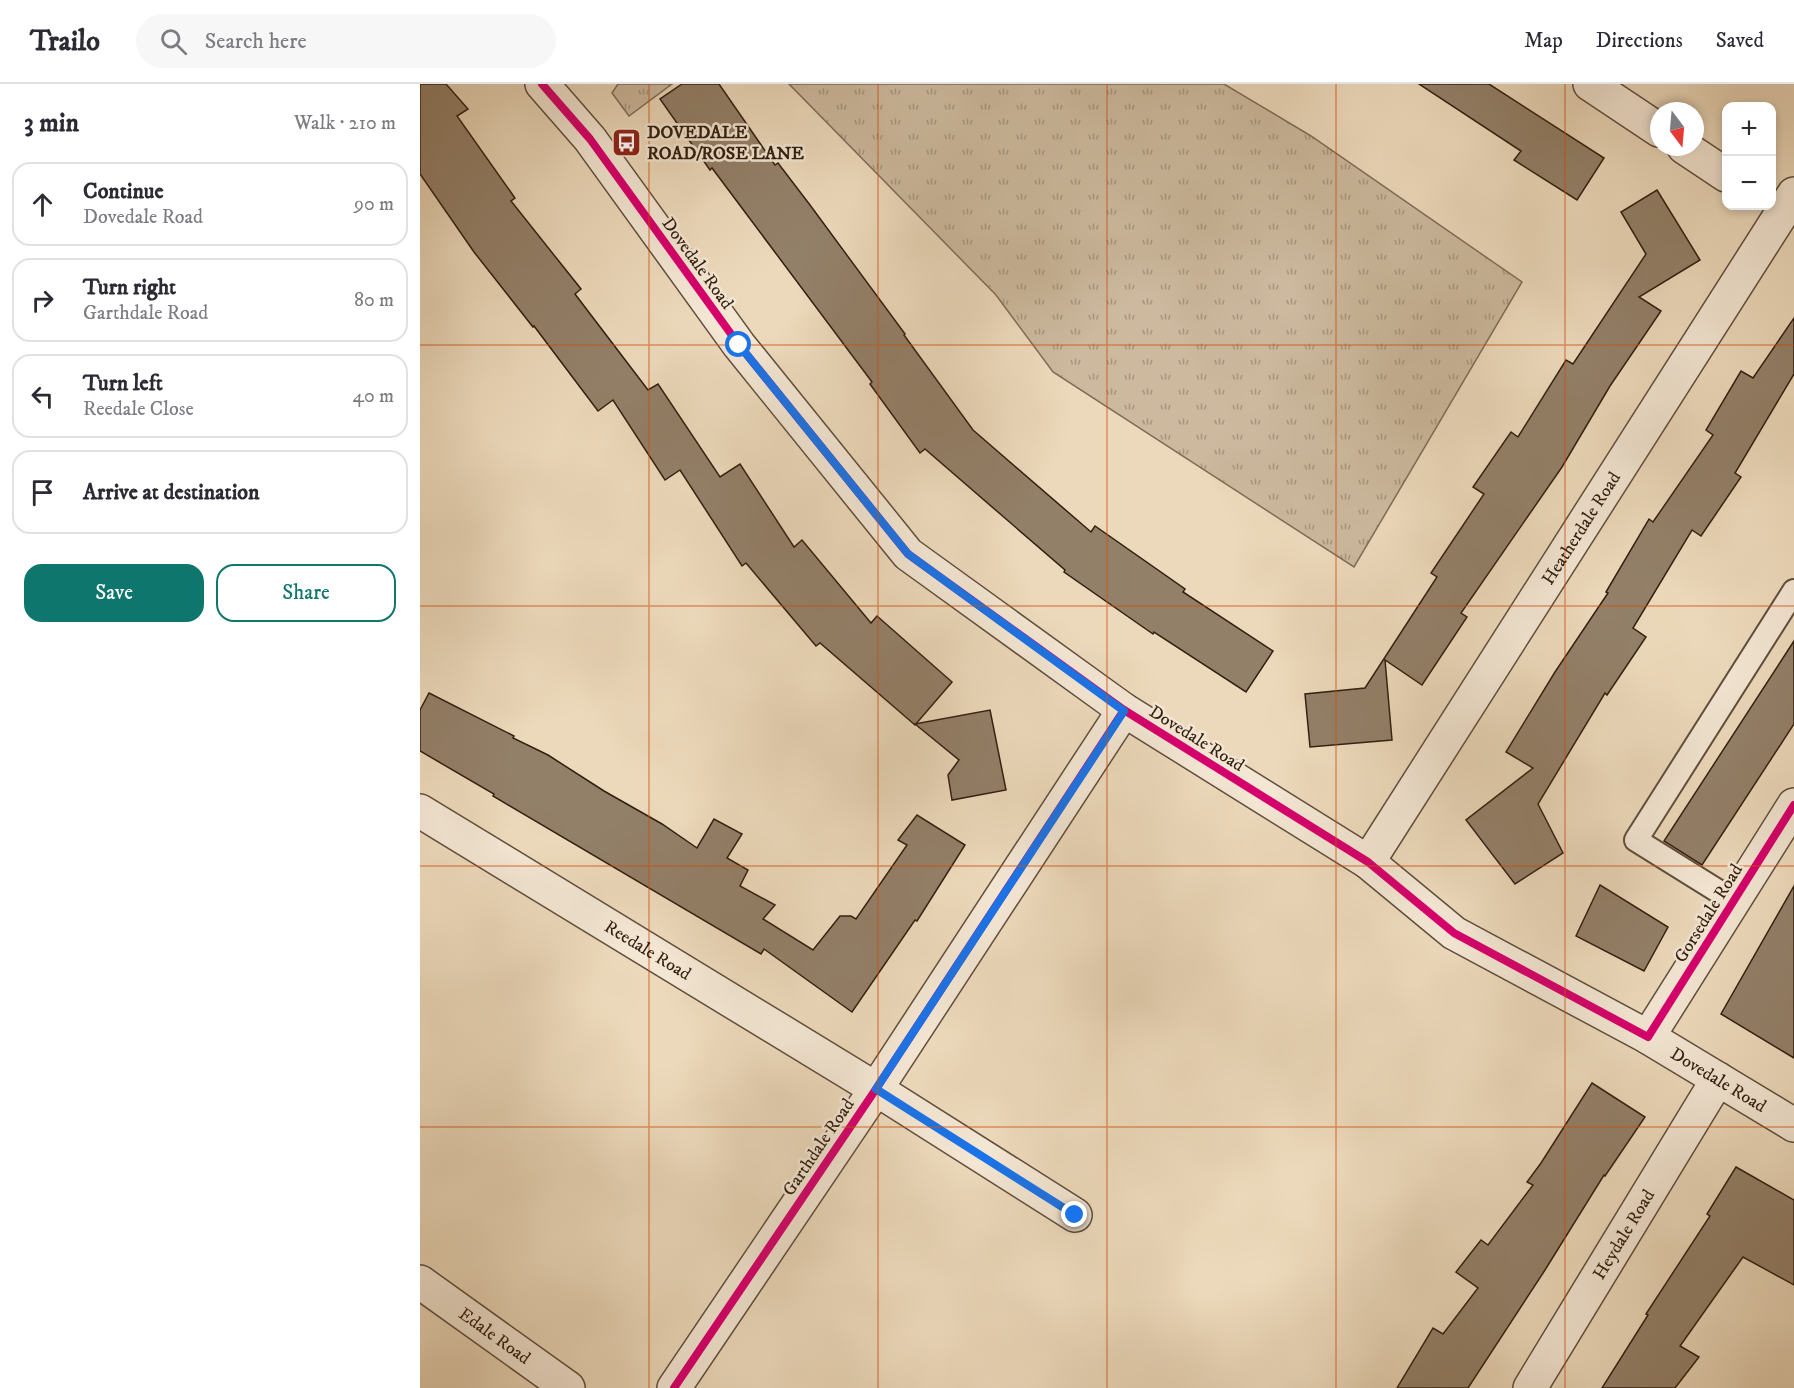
<!DOCTYPE html>
<meta charset="utf-8">
<style>
:root{--surface:#fff;--page:#f7f7f7;--text:#2b2b33;--muted:#7c7c81;--line:#e1e1e2;--accent:#0f766e}
body{margin:0;font-family:"IM FELL DW Pica",serif;background:var(--page);color:var(--text)}
.controls{position:absolute;right:18px;top:18px;display:grid;overflow:hidden;border-radius:12px;box-shadow:0 3px 9px #0003}
.controls button{width:54px;height:54px;display:grid;place-items:center;padding:0;border:0;border-bottom:2px solid var(--line);background:var(--surface);color:var(--text);font:30px sans-serif}
.compass{position:absolute;left:1230px;top:18px;width:54px;height:54px;border-radius:50%;background:var(--surface);box-shadow:0 3px 9px #0003;rotate:164deg}
.stop{position:absolute;width:18px;height:18px;margin:-14px;border:4px solid #1a73e8;border-radius:50%;background:#fff}
.stop.end{background:#1a73e8;border-color:#fff;box-shadow:0 2px 6px #0008}
.list{margin:0;padding:0;list-style:none}
h2{display:flex;justify-content:space-between;align-items:center;height:78px;margin:0;padding:0 24px;font-size:26px}
h2 small{font-size:20px;font-weight:400;color:var(--muted)}
.list li{display:grid;grid-template-columns:39px 1fr auto;gap:18px;align-items:center;box-sizing:border-box;height:84px;margin:0 12px 12px;padding:0 12px;border:2px solid var(--line);border-radius:18px}
.list b{display:block;font-size:22px;white-space:nowrap}
.list p{margin:0;font-size:20px;white-space:nowrap;color:var(--muted)}
.list em{font-size:20px;font-style:normal;color:var(--muted)}
.actions{display:flex;gap:12px;padding:18px 24px}
.actions a{flex:1;padding:14px 0;border:2px solid var(--accent);border-radius:18px;text-align:center;font-size:21px;color:var(--accent)}
.actions .main{background:var(--accent);color:#fff}
.icon{flex:none;width:33px;height:33px;fill:none;stroke:currentColor;stroke-width:2;stroke-linecap:round;stroke-linejoin:round}
.map{position:relative;flex:none;width:1374px;height:1304px;overflow:hidden}
header{display:flex;align-items:center;gap:36px;box-sizing:border-box;height:84px;padding:0 30px;background:var(--surface);border-bottom:2px solid var(--line)}
header strong{font-size:28px}
nav{display:flex;gap:33px;margin-inline-start:auto;font-size:21px}
.search{width:420px;height:54px;background:var(--page);display:flex;align-items:center;gap:15px;box-sizing:border-box;padding:0 21px;border-radius:33px;color:var(--muted);font-size:22px}
main{display:flex}
aside{flex:1;background:var(--surface)}
.map>svg:first-child{display:block}
.park{fill:url(#park-tufts);stroke:#7f6c58;stroke-width:1.5}
.building{fill:#938069;stroke:#321f11;stroke-width:1.5}
.lines{fill:none;stroke-linecap:round;stroke-linejoin:round}
.service-casing{stroke:#604e3c;stroke-width:26}
.minor-casing{stroke:#604e3c;stroke-width:36}
.service{stroke:#f3e6d3;stroke-width:22}
.minor{stroke:#f3e6d3;stroke-width:33}
.cycleway-casing{stroke:#f3e6d3;stroke-width:11}
.cycleway{stroke:#d6006c;stroke-width:8}
.route{stroke:#1a73e8;stroke-width:8}
.grid{fill:none;stroke:#cd500d;stroke-width:1.5;stroke-opacity:0.55}
.labels{text-anchor:middle;stroke-width:5;stroke-linejoin:round;paint-order:stroke}
.poi-label{font-size:18px;font-weight:bold;fill:#321f11;stroke:#f3e6d3;text-anchor:start}
.street-label{font-size:18px;fill:#321f11;stroke:#f3e6d3}
</style>
<header>
<strong>Trailo</strong>
<div class="search"><svg class="icon" aria-label="search" viewBox="0 0 24 24"><circle cx="10" cy="10" r="6"/><path d="M15 15l6 6"/></svg>Search here</div>
<nav><a>Map</a><a>Directions</a><a>Saved</a></nav>
</header>
<main>
<aside>
<h2>3 min<small>Walk · 210 m</small></h2>
<ul class="list">
<li><svg class="icon" aria-label="ahead" viewBox="0 0 24 24"><path d="M12 20V5M6 11l6-6 6 6"/></svg><div><b>Continue</b><p>Dovedale Road</p></div><em>90 m</em></li>
<li><svg class="icon" aria-label="right" viewBox="0 0 24 24"><path d="M7 20v-9h11M14 6l5 5-5 5"/></svg><div><b>Turn right</b><p>Garthdale Road</p></div><em>80 m</em></li>
<li><svg class="icon" aria-label="left" viewBox="0 0 24 24"><path d="M17 20v-9H6M10 6l-5 5 5 5"/></svg><div><b>Turn left</b><p>Reedale Close</p></div><em>40 m</em></li>
<li><svg class="icon" aria-label="arrive" viewBox="0 0 24 24"><path d="M6 21V4h12l-3 4 3 4H6"/></svg><div><b>Arrive at destination</b></div></li>
</ul>
<div class="actions"><a class="main">Save</a><a>Share</a></div>
</aside>
<div class="map">
<svg width="1374" height="1304" viewBox="0 0 1374 1304">
<defs>
<pattern id="park-tufts" width="24" height="20" patternUnits="userSpaceOnUse" patternTransform="scale(1.5)"><rect width="24" height="20" fill="#ccb99e"/><path d="M3 7l-1-3M5 7V3M7 7l1-3M15 17l-1-3M17 17v-4M19 17l1-3" fill="none" stroke="#a6967f"/></pattern>
</defs>
<rect width="100%" height="100%" fill="#ecd9bb"/>
<filter id="stains"><feTurbulence type="fractalNoise" baseFrequency=".00333" numOctaves="4"/><feColorMatrix values="0 0 0 0 .2 0 0 0 0 .09 0 0 0 0 .02 0 0 0 .5 -.17"/></filter>
<radialGradient id="worn" r=".72"><stop offset=".6" stop-color="#630" stop-opacity="0"/><stop offset="1" stop-color="#630" stop-opacity=".3"/></radialGradient>
<g class="park">
<path d="M198,0H252L209,32L192,9Z"/>
<path d="M369,0H804L891,52L1102,198L934,483L633,288L576,211Z"/>
</g>
<g class="building">
<path d="M0,0H26L48,25L37,32L95,114L91,117L161,205L155,210L228,306L238,300L300,393L320,380L374,463L382,456L451,539L457,532L532,598L495,641L400,559L396,562L326,479L322,482L260,386L245,396L193,316L178,327L114,242L113,243L54,168L0,90Z"/>
<path d="M262,0H299L355,81L358,79L390,121L485,250L484,251L553,346L671,448L675,442L765,505L763,508L853,567L826,608L734,548L733,550L644,488L645,486L505,365L500,369L450,300L452,298L292,84L290,86L240,15Z"/>
<path d="M999,0H1069L1184,74L1157,116L1094,76L1101,67Z"/>
<path d="M1237,106L1280,176L1219,213L1241,227L1190,302L1142,383L1041,529L1047,533L1002,601L965,576L972,656L890,663L885,610L945,604L1017,493L1011,489L1064,410L1053,403L1091,348L1098,353L1146,276L1153,280L1226,170L1201,128Z"/>
<path d="M1374,234V290L1315,389L1321,393L1281,452L1272,446L1213,544L1226,553L1187,611L1185,609L1118,720L1143,769L1095,800L1046,736L1113,684L1086,668L1135,588L1188,509L1186,508L1229,435L1233,438L1293,351L1286,346L1321,287L1333,294Z"/>
<path d="M1374,557V640L1282,781L1244,757Z"/>
<path d="M9,609L94,652L93,654L128,671L184,707L242,740L277,764L294,735L322,750L307,774L328,786L320,802L355,821L343,835L393,866L420,832H431L436,835L487,761L478,756L497,731L545,761L497,837L495,836L432,928L344,865L341,870L73,712L74,710L0,667V626Z"/>
<path d="M570,626L586,706L532,716L528,691L539,676L495,640Z"/>
<path d="M1180,801L1248,843L1224,887L1156,852Z"/>
<path d="M1374,802V974L1301,930Z"/>
<path d="M1172,999L1225,1033L1185,1092L1184,1091L1125,1186L1048,1304H977L1013,1244L1023,1250L1058,1204L1036,1188L1061,1156L1068,1161L1113,1101L1107,1098L1121,1079Z"/>
<path d="M1316,1083L1374,1116V1201L1323,1173L1260,1262L1279,1273L1255,1304H1182L1228,1231L1226,1230L1290,1132L1287,1130Z"/>
</g>
<g class="lines">
<defs>
<path id="service" d="M1314,817L1216,756L1374,507"/>
<g id="minor">
<path id="s1" d="M122,0L170,55L319,261L488,470L704,626L948,778L1034,849L1228,953L1374,1041"/>
<path d="M1170,0L1239,46"/>
<path d="M1264,63L1306,91"/>
<path id="s2" d="M0,727L456,1005L655,1131"/>
<path id="s3" d="M948,778L1374,110"/>
<path d="M1228,953L1374,721"/>
<path id="s4" d="M0,1198L148,1304"/>
<path d="M254,1304L456,1005L704,626"/>
<path id="s5" d="M1110,1304L1298,995"/>
</g>
</defs>
<use href="#service" class="service-casing"/>
<use href="#minor" class="minor-casing"/>
<use href="#service" class="service"/>
<use href="#minor" class="minor"/>
<defs>
<g id="cycleway">
<path d="M122,0L170,55L319,261L488,470L704,626L948,778L1034,849L1228,953L1374,721"/>
<path d="M254,1304L456,1005L704,626"/>
</g>
</defs>
<use href="#cycleway" class="cycleway-casing"/>
<use href="#cycleway" class="cycleway"/>
</g>
<g class="lines">
<path class="route" d="M319,261L488,470L704,627L456,1005L655,1131"/>
</g>
<path class="grid" d="M229,0V1304M458,0V1304M687,0V1304M916,0V1304M1145,0V1304M0,261H1374M0,522H1374M0,782H1374M0,1043H1374"/>
<defs>
<symbol id="bus-square" viewBox="-11 -11 22 22"><rect x="-9" y="-9" width="18" height="18" rx="4" fill="#8f2418" stroke="#f3e6d3"/><path d="M-5-6H5V4H4V6H2V4H-2V6H-4V4H-5ZM-3.5-4V0h7V-4ZM-3.5 1.2v1.5H-2V1.2ZM2 1.2v1.5H3.5V1.2Z" fill="#fff"/></symbol>
</defs>
<g fill-rule="evenodd">
<use href="#bus-square" x="190" y="42" width="33" height="33"/>
</g>
<g class="labels">
<g class="poi-label">
<text x="227" y="54">DOVEDALE<tspan x="227" dy="21">ROAD/ROSE LANE</tspan></text>
</g>
<g class="street-label">
<text transform="translate(278 179) rotate(54)" y="6">Dovedale Road</text>
<text dy="6" stroke="none"><textPath href="#s3" startOffset="396">Heatherdale Road</textPath></text>
<text transform="translate(777 654) rotate(32)" y="6">Dovedale Road</text>
<text transform="translate(1288 829) rotate(-58)" y="6">Gorsedale Road</text>
<text dy="6" stroke="none"><textPath href="#s2" startOffset="267">Reedale Road</textPath></text>
<text dy="6" stroke="none"><textPath href="#s1" startOffset="1564">Dovedale Road</textPath></text>
<text transform="translate(398 1063) rotate(-56)" y="6">Garthdale Road</text>
<text dy="6" stroke="none"><textPath href="#s5" startOffset="180">Heydale Road</textPath></text>
<text dy="6" stroke="none"><textPath href="#s4" startOffset="92">Edale Road</textPath></text>
</g>
</g>
<rect width="100%" height="100%" filter="url(#stains)"/>
<rect width="100%" height="100%" fill="url(#worn)"/>
</svg>
<div class="controls">
<button>+</button>
<button>−</button>
</div>
<svg class="compass" viewBox="-18 -18 36 36"><path d="M0-13l5 13h-10z" fill="#e53935"/><path d="M0 13l5-13h-10z" fill="#7c7c81"/></svg>
<div class="stop" style="left:319px;top:261px"></div>
<div class="stop end" style="left:655px;top:1131px"></div>
</div>
</main>
